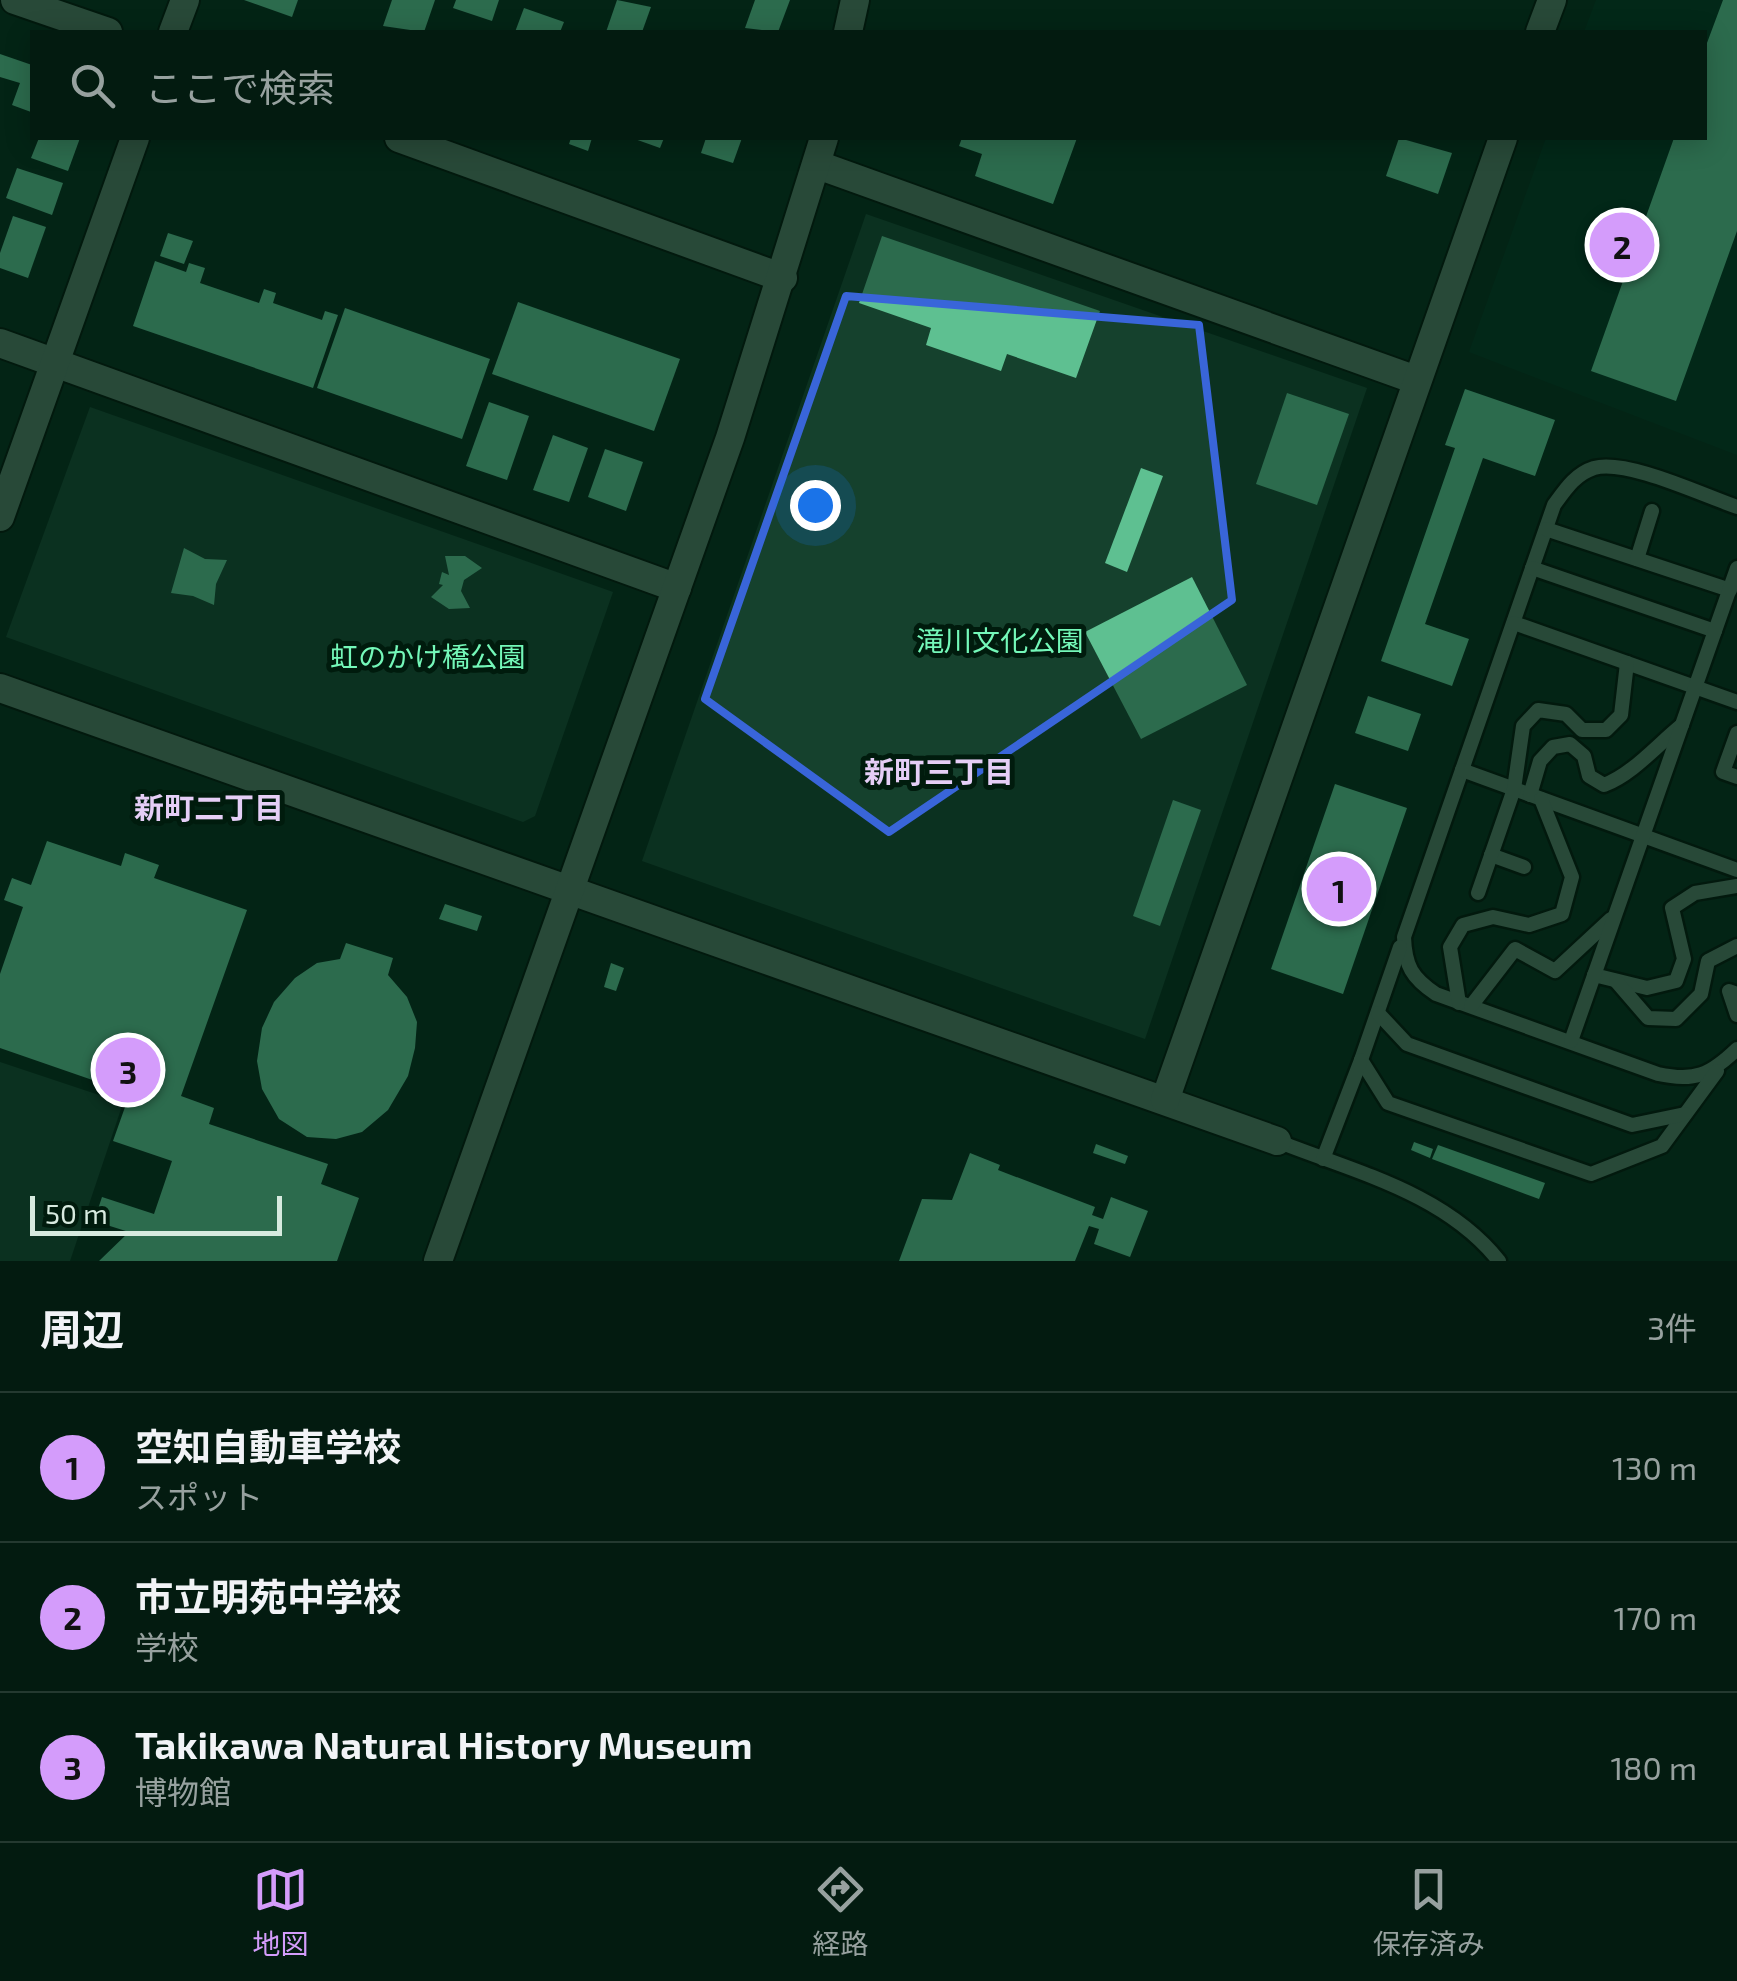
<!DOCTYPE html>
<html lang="ja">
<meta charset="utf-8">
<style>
:root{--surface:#031b10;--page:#11281e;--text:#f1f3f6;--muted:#97a19f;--line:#243930;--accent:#d49cfb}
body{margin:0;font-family:"Exo 2","Noto Sans JP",sans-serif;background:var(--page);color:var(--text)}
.scale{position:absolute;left:30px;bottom:25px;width:252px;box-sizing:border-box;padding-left:10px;border:5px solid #d7eadf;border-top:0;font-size:28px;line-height:35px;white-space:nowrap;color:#d7eadf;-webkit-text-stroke:8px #001b0d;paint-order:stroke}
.you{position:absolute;left:815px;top:505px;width:35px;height:35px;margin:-25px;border:8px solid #fff;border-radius:50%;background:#1a73e8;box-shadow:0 0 0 15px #1a73e833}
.badge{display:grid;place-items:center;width:65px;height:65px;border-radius:50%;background:var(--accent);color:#111;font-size:32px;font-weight:700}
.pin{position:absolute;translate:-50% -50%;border:5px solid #fff;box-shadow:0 2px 10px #0006}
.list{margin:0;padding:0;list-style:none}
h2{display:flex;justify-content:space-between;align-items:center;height:130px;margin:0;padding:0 40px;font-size:42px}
h2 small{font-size:32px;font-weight:400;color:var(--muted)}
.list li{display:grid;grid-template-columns:65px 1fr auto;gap:30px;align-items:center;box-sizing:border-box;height:150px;padding:0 40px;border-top:2px solid var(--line)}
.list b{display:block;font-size:38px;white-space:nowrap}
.list p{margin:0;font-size:32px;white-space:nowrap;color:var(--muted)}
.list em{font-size:32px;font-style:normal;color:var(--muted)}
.icon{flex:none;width:55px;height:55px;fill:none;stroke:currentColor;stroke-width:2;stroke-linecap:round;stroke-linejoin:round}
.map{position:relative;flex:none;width:1737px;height:1261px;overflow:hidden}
.search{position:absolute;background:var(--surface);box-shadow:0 5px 25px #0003;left:30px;right:30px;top:30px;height:110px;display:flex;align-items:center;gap:25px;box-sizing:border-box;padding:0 35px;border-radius:0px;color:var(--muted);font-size:38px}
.sheet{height:580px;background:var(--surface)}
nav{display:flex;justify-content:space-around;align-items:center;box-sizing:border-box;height:140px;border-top:2px solid var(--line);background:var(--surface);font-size:28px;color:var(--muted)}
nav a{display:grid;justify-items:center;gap:5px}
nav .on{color:var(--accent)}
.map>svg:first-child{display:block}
.built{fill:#022e1c}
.green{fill:#15412d}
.building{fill:#5ec091}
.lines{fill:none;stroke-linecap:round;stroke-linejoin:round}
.service-casing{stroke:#000c04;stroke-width:19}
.minor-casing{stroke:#000c04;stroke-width:32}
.tertiary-casing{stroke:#000c04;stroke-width:32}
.service{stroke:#547563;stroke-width:14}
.minor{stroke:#547563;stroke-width:28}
.tertiary{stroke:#547563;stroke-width:28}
.marked{fill:none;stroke:#3965d9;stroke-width:8;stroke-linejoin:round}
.labels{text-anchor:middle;stroke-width:10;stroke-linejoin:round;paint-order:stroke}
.park-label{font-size:28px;fill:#74f8b9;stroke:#001b0d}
.neighbourhood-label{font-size:30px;font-weight:bold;fill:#e5cef6;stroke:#001b0d}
</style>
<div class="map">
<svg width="1737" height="1261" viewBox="0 0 1737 1261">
<rect width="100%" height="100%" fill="#042416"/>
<path class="built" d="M1596,0H1737V455L1469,352L1546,138H1704V32H1584Z"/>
<g class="green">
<path d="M866,214L1367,388L1145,1039L642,861Z"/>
<path d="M90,407L613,592L535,816L523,822L6,637Z"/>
<path d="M0,1062L123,1103L70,1261H0Z"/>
</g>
<g class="building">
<path d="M244,0H298L292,17Z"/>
<path d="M392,0H435L424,32L383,26Z"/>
<path d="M456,0H499L492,21L453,8Z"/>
<path d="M617,0L651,7L642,32H606Z"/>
<path d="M755,0H790L778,32L745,28Z"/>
<path d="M1723,0H1737V231L1676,401L1591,371L1674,138H1704V51Z"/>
<path d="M524,8L564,22L560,32H515Z"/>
<path d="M0,54L32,65L31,112L12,105L20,83L0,77Z"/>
<path d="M39,138H80L68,171L31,158Z"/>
<path d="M571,138H592L588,151L569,144Z"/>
<path d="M632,138H664L660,148Z"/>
<path d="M706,138H742L733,163L701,153Z"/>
<path d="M962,138H1077L1053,204L975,176L982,154L959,146Z"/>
<path d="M1399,138L1452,153L1438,194L1386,176Z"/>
<path d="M17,168L63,183L52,215L6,198Z"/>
<path d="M13,216L46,227L28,278L0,268V253Z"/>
<path d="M168,233L193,241L184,264L160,256Z"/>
<path d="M882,236L1100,311L1076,378L1007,354L1001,371L926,345L931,328L859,303Z"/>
<path d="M155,261L186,272L189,263L205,268L200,283L259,303L264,289L276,293L273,303L322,320L325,311L338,315L313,388L133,326Z"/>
<path d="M518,302L680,359L654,431L492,374Z"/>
<path d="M345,308L490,359L462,439L317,388Z"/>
<path d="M1465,389L1555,420L1535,476L1483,458L1425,624L1469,639L1452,686L1381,661L1455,448L1445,445Z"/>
<path d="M1287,393L1349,414L1317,505L1256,484Z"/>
<path d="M489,402L529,416L507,480L466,466Z"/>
<path d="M553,435L588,448L569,502L533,490Z"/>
<path d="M605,449L643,462L626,511L588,497Z"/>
<path d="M1141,468L1163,476L1127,572L1105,563Z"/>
<path d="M184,548L205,559L227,560L216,584L214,605L193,596L171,593Z"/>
<path d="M445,556H465L482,568L464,580L461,591L470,608L449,609L431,597L443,585L439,584L442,572L449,575Z"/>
<path d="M1192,577L1247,685L1141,739L1085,632Z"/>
<path d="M1368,696L1421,714L1408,751L1355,733Z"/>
<path d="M1335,784L1407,808L1343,994L1271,969Z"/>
<path d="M1173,800L1201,810L1160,926L1133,916Z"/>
<path d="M47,841L121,866L125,853L159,865L154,878L247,910L181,1096L214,1108L209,1124L328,1164L321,1184L359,1198L337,1261H99L129,1232L94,1221L102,1197L154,1214L172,1161L113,1141L130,1093L0,1048V974L23,907L4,900L12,878L31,885Z"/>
<path d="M445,904L482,916L477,931L439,919Z"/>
<path d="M346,943L393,958L388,975L407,997L417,1022L415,1048L408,1076L388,1110L362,1132L336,1139L307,1137L279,1119L262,1089L257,1061L262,1028L274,1002L295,978L317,963L340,959Z"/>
<path d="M611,963L624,968L616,991L604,987Z"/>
<path d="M1414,1142L1433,1149L1430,1158L1411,1150Z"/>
<path d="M1096,1144L1128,1156L1125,1164L1093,1153Z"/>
<path d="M1438,1145L1545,1183L1539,1199L1432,1159Z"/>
<path d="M970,1153L1000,1165L998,1170L1095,1207L1092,1215L1103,1219L1111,1197L1148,1211L1130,1257L1094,1244L1099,1229L1089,1226L1075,1261H899L922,1199L952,1200Z"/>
</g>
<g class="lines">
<defs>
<g id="service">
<path d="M1737,507C1702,495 1627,459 1594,468C1575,474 1565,490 1554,505L1404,937C1405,966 1412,978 1436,994L1658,1074C1695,1082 1710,1075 1737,1049"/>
<path d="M1546,529L1730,590"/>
<path d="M1637,559L1652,511"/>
<path d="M1532,568L1715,631"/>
<path d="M1514,623L1737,702"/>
<path d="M1737,733L1723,772L1737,777"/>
<path d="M1462,770L1737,870"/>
<path d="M1530,795L1540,761L1553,747L1570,744L1584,756L1589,776L1604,785C1633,774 1657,745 1682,725"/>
<path d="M1491,855L1524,867"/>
<path d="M1478,893L1514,789L1523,726L1538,710L1566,714L1582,730H1606L1621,715L1627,663"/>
<path d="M1400,947L1361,1060L1388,1103L1591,1174L1662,1146L1717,1071"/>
<path d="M1594,975L1647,988L1676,981L1684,959L1672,908L1695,893L1737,886"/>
<path d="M1616,981L1648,1018L1676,1019L1701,994L1708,961L1737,946"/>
<path d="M1737,994L1729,991L1737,1015"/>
<path d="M1459,1003L1450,947L1463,925L1493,917L1529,925L1562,914L1572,877L1541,799"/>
<path d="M1471,1006L1515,949L1555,971L1611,919"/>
<path d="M1378,1013L1407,1044L1632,1125L1685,1114"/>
<path d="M1571,1041L1737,568"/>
<path d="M1277,1141C1355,1172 1445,1193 1499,1261"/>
<path d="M1323,1159L1361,1060"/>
</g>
<g id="minor">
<path d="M15,0L108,32"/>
<path d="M399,138L783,278"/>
<path d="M818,165L1416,380"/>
<path d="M0,343L677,588"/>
<path d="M569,890L1277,1141"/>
</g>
<g id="tertiary">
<path d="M173,32L185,0"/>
<path d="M848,32L855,0"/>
<path d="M1540,32L1552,0"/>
<path d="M0,517L135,138"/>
<path d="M0,688L569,890"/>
<path d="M1165,1100L1503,138"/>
<path d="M438,1261L730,438L824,138"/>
</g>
</defs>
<use href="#service" class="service-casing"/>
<use href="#minor" class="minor-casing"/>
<use href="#tertiary" class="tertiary-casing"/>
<use href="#service" class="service"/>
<use href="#minor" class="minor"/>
<use href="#tertiary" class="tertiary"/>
</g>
<path d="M0 0H1737V1261H0ZM846,296L1199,325L1232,600L889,832L705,699Z" fill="#042416" fill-opacity=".55" fill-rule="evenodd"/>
<path class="marked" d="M846,296L1199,325L1232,600L889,832L705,699Z"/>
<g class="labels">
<g class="park-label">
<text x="1000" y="651">滝川文化公園</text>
<text x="428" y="667">虹のかけ橋公園</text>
</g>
<g class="neighbourhood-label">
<text x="939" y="783">新町三丁目</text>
<text x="209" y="819">新町二丁目</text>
</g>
</g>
</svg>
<div class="scale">50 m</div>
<div class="you"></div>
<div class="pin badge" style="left:1339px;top:889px">1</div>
<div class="pin badge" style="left:1622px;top:245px">2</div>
<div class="pin badge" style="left:128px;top:1070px">3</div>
<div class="search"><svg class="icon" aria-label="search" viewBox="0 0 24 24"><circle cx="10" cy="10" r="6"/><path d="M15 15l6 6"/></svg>ここで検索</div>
</div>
<section class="sheet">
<h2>周辺<small>3件</small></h2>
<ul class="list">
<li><span class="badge">1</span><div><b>空知自動車学校</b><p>スポット</p></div><em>130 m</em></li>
<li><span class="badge">2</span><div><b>市立明苑中学校</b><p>学校</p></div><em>170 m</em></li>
<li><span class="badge">3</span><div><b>Takikawa Natural History Museum</b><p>博物館</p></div><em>180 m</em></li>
</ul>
</section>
<nav>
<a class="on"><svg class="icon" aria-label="map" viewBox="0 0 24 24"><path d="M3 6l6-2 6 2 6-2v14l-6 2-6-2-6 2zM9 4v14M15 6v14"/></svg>地図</a>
<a><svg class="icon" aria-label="directions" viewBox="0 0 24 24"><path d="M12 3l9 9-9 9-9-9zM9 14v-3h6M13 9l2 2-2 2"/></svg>経路</a>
<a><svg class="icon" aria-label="saved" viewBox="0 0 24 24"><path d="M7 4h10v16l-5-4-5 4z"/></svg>保存済み</a>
</nav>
